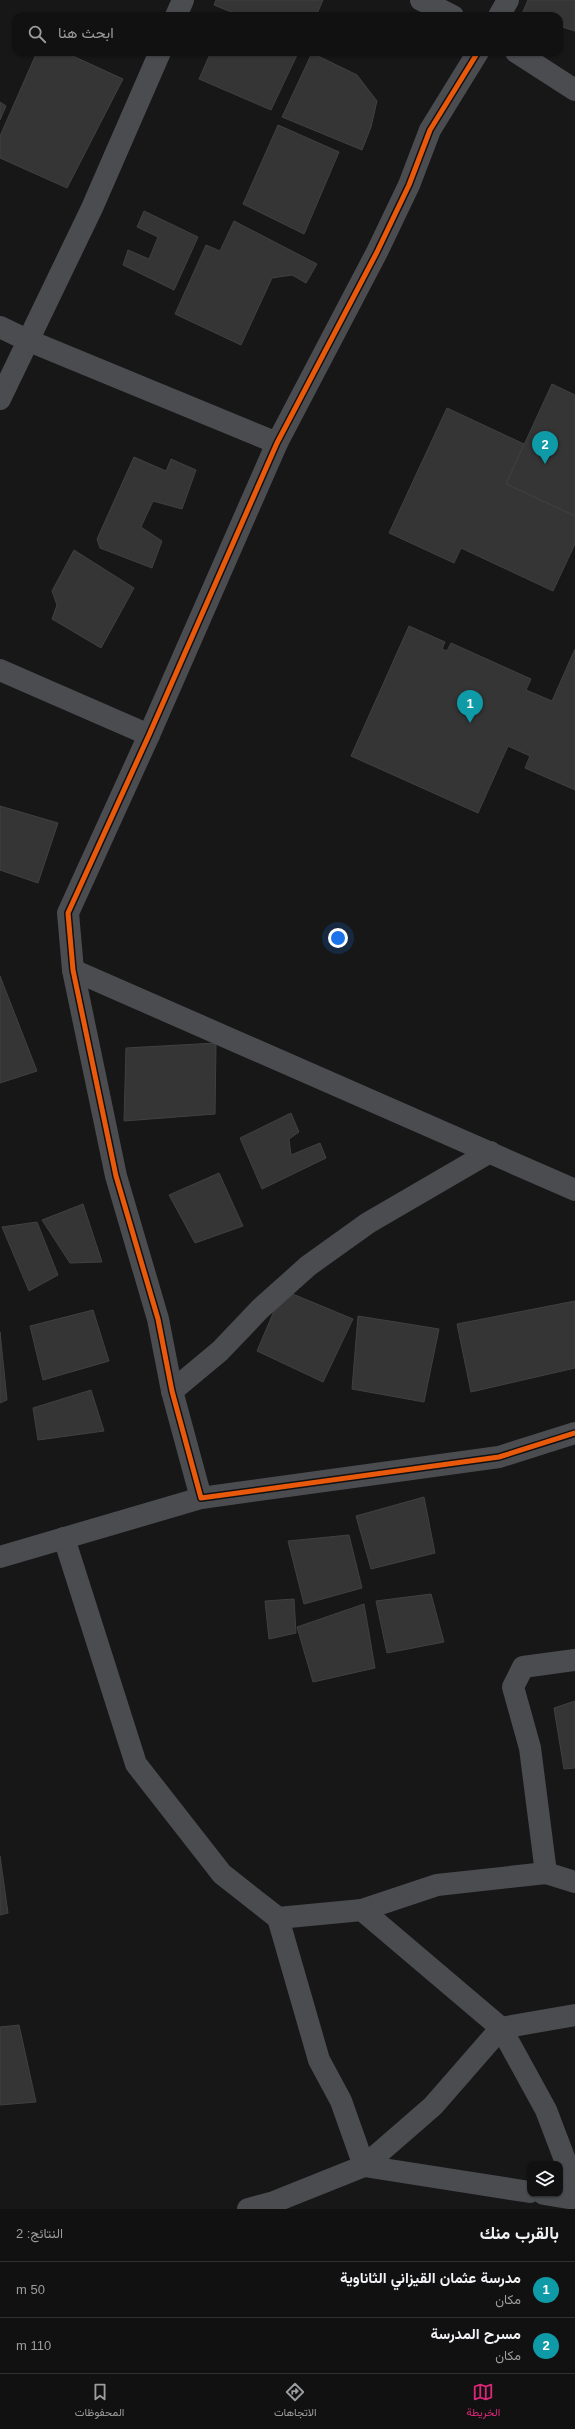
<!DOCTYPE html>
<html lang="ar">
<meta charset="utf-8">
<style>
:root{--surface:#111;--page:#1a1a1a;--text:#f1f3f6;--muted:#9c9d9f;--line:#303131;--accent:#db2777}
body{margin:0;font-family:Arial,Vazirmatn,sans-serif;background:var(--page);color:var(--text);direction:rtl}
.controls{position:absolute;right:12px;bottom:12px;display:grid;overflow:hidden;border-radius:8px;box-shadow:0 1px 3px #0004}
.controls button{width:36px;height:36px;display:grid;place-items:center;padding:0;border:0;border-bottom:1px solid var(--line);background:var(--surface);color:var(--text);font:20px sans-serif}
.you{position:absolute;left:338px;top:938px;width:14px;height:14px;margin:-10px;border:3px solid #fff;border-radius:50%;background:#1a73e8;box-shadow:0 0 0 6px #1a73e833}
.badge{display:grid;place-items:center;width:26px;height:26px;border-radius:50%;background:var(--accent);color:#fff;font-size:13px;font-weight:700}
.pin{position:absolute;translate:-50% -33px;filter:drop-shadow(0 1px 2px #0008)}
.pin::after{content:'';position:absolute;top:21px;width:14px;height:12px;background:inherit;clip-path:polygon(0 0,100% 0,50% 100%)}
.list{margin:0;padding:0;list-style:none}
h2{display:flex;justify-content:space-between;align-items:center;height:52px;margin:0;padding:0 16px;font-size:17px}
h2 small{font-size:13px;font-weight:400;color:var(--muted)}
.list li{display:grid;grid-template-columns:26px 1fr auto;gap:12px;align-items:center;box-sizing:border-box;height:56px;padding:0 16px;border-top:1px solid var(--line)}
.list b{display:block;font-size:15px;white-space:nowrap}
.list p{margin:0;font-size:13px;white-space:nowrap;color:var(--muted)}
.list em{font-size:13px;font-style:normal;color:var(--muted)}
.icon{flex:none;width:22px;height:22px;fill:none;stroke:currentColor;stroke-width:2;stroke-linecap:round;stroke-linejoin:round}
.map{position:relative;flex:none;width:575px;height:2209px;overflow:hidden;direction:ltr}
.search{position:absolute;background:var(--surface);box-shadow:0 1px 3px #0004;left:12px;right:12px;top:12px;height:44px;display:flex;align-items:center;gap:10px;box-sizing:border-box;padding:0 14px;border-radius:12px;color:var(--muted);font-size:15px}
.sheet{height:164px;background:var(--surface)}
nav{display:flex;justify-content:space-around;align-items:center;box-sizing:border-box;height:56px;border-top:1px solid var(--line);background:var(--surface);font-size:11px;color:var(--muted)}
nav a{display:grid;justify-items:center;gap:2px}
nav .on{color:var(--accent)}
.map>svg:first-child{display:block}
.building{fill:#353536;stroke:#3f4043}
.lines{fill:none;stroke-linecap:round;stroke-linejoin:round}
.minor{stroke:#4b4c50;stroke-width:22}
.cycleway-casing{stroke:#111113;stroke-width:8}
.cycleway{stroke:#e8590c;stroke-width:5}
</style>
<div class="map">
<svg width="575" height="2209" viewBox="0 0 575 2209">
<rect width="100%" height="100%" fill="#171717"/>
<g class="building">
<path d="M216,0H323L316,16H241L214,5Z"/>
<path d="M528,0H575V31L559,26V16H528L522,14Z"/>
<path d="M37,52H64L123,79L67,188L0,158V136Z"/>
<path d="M211,52H291L297,55L271,110L199,79Z"/>
<path d="M312,53L357,75L377,101L371,127L362,150L282,117Z"/>
<path d="M0,102L6,106L0,120Z"/>
<path d="M278,125L339,152L304,234L243,204Z"/>
<path d="M144,211L198,237L174,290L123,265L128,250L149,259L158,237L137,227Z"/>
<path d="M234,221L317,264L306,283L292,275L272,278L241,345L175,314L206,245L220,251Z"/>
<path d="M552,384L575,395V516L506,484Z"/>
<path d="M447,408L524,444L506,484L575,516V544L553,591L461,548L454,563L389,533Z"/>
<path d="M134,457L166,471L171,459L196,470L182,509L153,501L141,527L162,541L152,568L100,548L97,539Z"/>
<path d="M74,550L134,588L101,648L52,619L57,605L52,591Z"/>
<path d="M409,626L445,642L442,649L447,651L451,643L531,679L526,690L552,701L575,649V790L525,768L530,756L508,746L478,813L351,756Z"/>
<path d="M0,806L58,823L38,883L0,870Z"/>
<path d="M0,976L37,1071L0,1083Z"/>
<path d="M216,1043L215,1114L124,1121L126,1048Z"/>
<path d="M291,1113L299,1132L289,1139L291,1155L320,1143L326,1158L262,1189L240,1138Z"/>
<path d="M219,1173L243,1226L195,1243L169,1195Z"/>
<path d="M83,1204L102,1262L70,1263L42,1220Z"/>
<path d="M37,1222L58,1275L29,1291L2,1227Z"/>
<path d="M283,1290L353,1319L323,1382L257,1351Z"/>
<path d="M575,1301V1368L471,1392L457,1324Z"/>
<path d="M93,1310L109,1361L43,1380L30,1326Z"/>
<path d="M358,1316L439,1329L424,1402L352,1389Z"/>
<path d="M0,1332L7,1400L0,1403Z"/>
<path d="M91,1390L104,1431L38,1440L33,1408Z"/>
<path d="M424,1497L435,1553L371,1569L356,1516Z"/>
<path d="M349,1535L362,1588L304,1604L288,1541Z"/>
<path d="M431,1594L444,1642L387,1653L376,1601Z"/>
<path d="M294,1599L296,1633L269,1639L265,1601Z"/>
<path d="M364,1604L375,1668L313,1682L297,1627Z"/>
<path d="M575,1701V1768L564,1769L554,1708Z"/>
<path d="M0,1856L8,1913L0,1915Z"/>
<path d="M19,2025L36,2102L0,2105V2027Z"/>
</g>
<g class="lines">
<g class="minor">
<path d="M421,0L453,16"/>
<path d="M176,16L183,0"/>
<path d="M499,16L508,0"/>
<path d="M478,52L430,130L409,185L377,252L277,443L149,735L68,913L73,970L116,1176L158,1319L172,1391L201,1498L499,1457L575,1433"/>
<path d="M516,52L575,90"/>
<path d="M0,327L27,340L277,443"/>
<path d="M0,399L92,208L160,52"/>
<path d="M0,670L149,735"/>
<path d="M73,970L575,1190"/>
<path d="M172,1391L220,1351L260,1309L308,1266L368,1223L490,1152"/>
<path d="M64,1538L136,1764L222,1874L278,1918L319,2060L341,2101L364,2166"/>
<path d="M0,1557L201,1498"/>
<path d="M546,1873L575,1882"/>
<path d="M362,1910L437,1885L546,1873L530,1748L513,1687L523,1667L575,1660"/>
<path d="M278,1918L362,1910L501,2028L546,2110L575,2186"/>
<path d="M364,2166L530,2192"/>
<path d="M544,2194L575,2199"/>
<path d="M248,2209L274,2202L364,2166L433,2106L501,2028L575,2015"/>
</g>
<defs>
<path id="cycleway" d="M478,52L430,130L409,185L377,252L277,443L149,735L68,913L73,970L116,1176L158,1319L172,1391L201,1498L499,1457L575,1433"/>
</defs>
<use href="#cycleway" class="cycleway-casing"/>
<use href="#cycleway" class="cycleway"/>
</g>
</svg>
<div class="controls">
<button><svg class="icon" aria-label="layers" viewBox="0 0 24 24"><path d="M12 4l9 5-9 5-9-5zM3 14l9 5 9-5"/></svg></button>
</div>
<div class="you"></div>
<div class="pin badge" style="left:470px;top:723px;background:#0f9aa8">1</div>
<div class="pin badge" style="left:545px;top:464px;background:#0f9aa8">2</div>
<div class="search"><svg class="icon" aria-label="search" viewBox="0 0 24 24"><circle cx="10" cy="10" r="6"/><path d="M15 15l6 6"/></svg>ابحث هنا</div>
</div>
<section class="sheet">
<h2>بالقرب منك<small>النتائج: 2</small></h2>
<ul class="list">
<li><span class="badge" style="background:#0f9aa8">1</span><div><b>مدرسة عثمان القيزاني الثاناوية</b><p>مكان</p></div><em>50 m</em></li>
<li><span class="badge" style="background:#0f9aa8">2</span><div><b>مسرح المدرسة</b><p>مكان</p></div><em>110 m</em></li>
</ul>
</section>
<nav>
<a class="on"><svg class="icon" aria-label="map" viewBox="0 0 24 24"><path d="M3 6l6-2 6 2 6-2v14l-6 2-6-2-6 2zM9 4v14M15 6v14"/></svg>الخريطة</a>
<a><svg class="icon" aria-label="directions" viewBox="0 0 24 24"><path d="M12 3l9 9-9 9-9-9zM9 14v-3h6M13 9l2 2-2 2"/></svg>الاتجاهات</a>
<a><svg class="icon" aria-label="saved" viewBox="0 0 24 24"><path d="M7 4h10v16l-5-4-5 4z"/></svg>المحفوظات</a>
</nav>
